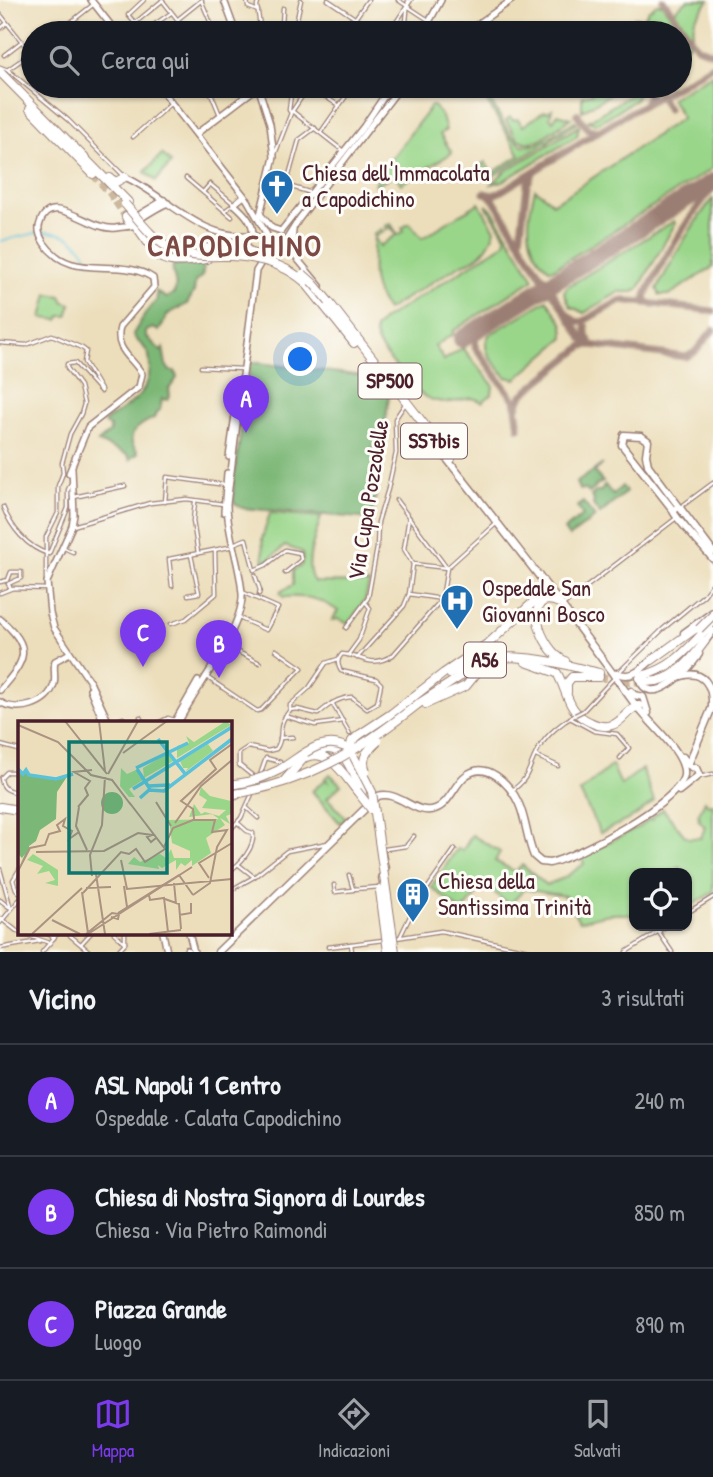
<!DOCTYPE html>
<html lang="it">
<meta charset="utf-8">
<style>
:root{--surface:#171b24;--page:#20242c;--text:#f1f3f6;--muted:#9ea1a6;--line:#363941;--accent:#7c3aed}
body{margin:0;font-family:"Patrick Hand",sans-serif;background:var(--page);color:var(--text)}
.controls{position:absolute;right:21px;bottom:21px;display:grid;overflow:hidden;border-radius:14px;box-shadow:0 2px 5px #0004}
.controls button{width:63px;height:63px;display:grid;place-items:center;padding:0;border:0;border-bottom:2px solid var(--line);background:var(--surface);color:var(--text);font:35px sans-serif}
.you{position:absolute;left:301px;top:360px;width:24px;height:24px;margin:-18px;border:5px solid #fff;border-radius:50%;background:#1a73e8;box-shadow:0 0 0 10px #1a73e833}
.badge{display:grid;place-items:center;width:46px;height:46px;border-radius:50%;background:var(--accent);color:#fff;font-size:23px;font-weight:700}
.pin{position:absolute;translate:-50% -58px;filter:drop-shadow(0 2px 4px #0008)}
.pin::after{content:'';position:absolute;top:37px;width:24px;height:21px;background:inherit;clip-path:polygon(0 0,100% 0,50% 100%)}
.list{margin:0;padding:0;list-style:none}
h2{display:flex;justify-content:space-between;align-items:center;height:91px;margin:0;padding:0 28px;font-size:30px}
h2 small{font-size:23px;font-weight:400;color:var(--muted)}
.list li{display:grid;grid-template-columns:46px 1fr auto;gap:21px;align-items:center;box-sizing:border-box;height:112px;padding:0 28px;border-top:2px solid var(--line)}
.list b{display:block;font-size:26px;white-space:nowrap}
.list p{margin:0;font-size:23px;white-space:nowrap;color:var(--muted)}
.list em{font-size:23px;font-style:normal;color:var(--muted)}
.icon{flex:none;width:38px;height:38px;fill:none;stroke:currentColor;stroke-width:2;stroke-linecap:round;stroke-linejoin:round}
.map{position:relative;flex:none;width:713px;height:952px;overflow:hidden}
.search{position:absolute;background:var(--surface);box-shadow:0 2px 5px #0004;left:21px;right:21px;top:21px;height:77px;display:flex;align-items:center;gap:18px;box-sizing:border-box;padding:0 24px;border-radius:38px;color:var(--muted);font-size:26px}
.sheet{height:427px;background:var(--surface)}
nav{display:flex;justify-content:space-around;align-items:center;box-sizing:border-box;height:98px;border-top:2px solid var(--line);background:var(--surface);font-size:19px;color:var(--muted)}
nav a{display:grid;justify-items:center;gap:4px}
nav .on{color:var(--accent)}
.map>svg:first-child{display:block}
.green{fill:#9ad68a;stroke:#727a5a;stroke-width:2}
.forest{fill:#7bb776;stroke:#626b50;stroke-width:2}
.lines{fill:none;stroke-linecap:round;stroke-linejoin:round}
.stream{stroke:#5bc2d9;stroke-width:2}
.taxiway{stroke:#9b7e73;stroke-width:7}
.runway{stroke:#9b7e73;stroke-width:18}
.highway-tunnel{stroke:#ccb89e;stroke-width:8;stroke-dasharray:8 4;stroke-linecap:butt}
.street-casing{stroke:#9b7e73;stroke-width:5}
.secondary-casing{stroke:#9b7e73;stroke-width:8}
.primary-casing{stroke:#9b7e73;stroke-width:9}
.highway-casing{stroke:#9b7e73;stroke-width:10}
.street{stroke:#fff;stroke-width:2.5}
.secondary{stroke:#fff;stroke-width:5}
.primary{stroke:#fff;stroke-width:6}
.highway{stroke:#fff;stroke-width:8}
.street-bridge-casing{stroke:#9b7e73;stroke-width:5;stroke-linecap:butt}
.highway-bridge-casing{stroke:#9b7e73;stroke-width:10;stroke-linecap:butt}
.street-bridge{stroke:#fff;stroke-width:2.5}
.highway-bridge{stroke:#fff;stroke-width:8}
.labels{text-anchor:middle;stroke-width:6;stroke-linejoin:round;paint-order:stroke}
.shield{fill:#fdfcf7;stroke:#806168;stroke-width:2}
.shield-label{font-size:21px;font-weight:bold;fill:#4a1f2b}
.poi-label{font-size:23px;fill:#4a1f2b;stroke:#fdfcf7;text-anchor:start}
.street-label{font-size:23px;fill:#4a1f2b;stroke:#fdfcf7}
.district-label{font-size:30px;font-weight:bold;letter-spacing:2px;fill:#7d4944;stroke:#fdfcf7}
.inset-river{fill:none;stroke:#5bc2d9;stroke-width:3.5}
.inset-road{fill:none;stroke:#ab9281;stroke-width:2}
.view{fill:#0f766e;fill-opacity:0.15;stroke:#0f766e;stroke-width:3.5}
.inset-edge{fill:none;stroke:#4a1f2b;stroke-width:3.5}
</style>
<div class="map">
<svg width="713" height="952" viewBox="0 0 713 952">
<rect width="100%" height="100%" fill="#fdfcf7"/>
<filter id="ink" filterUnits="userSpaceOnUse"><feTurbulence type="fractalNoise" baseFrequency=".0143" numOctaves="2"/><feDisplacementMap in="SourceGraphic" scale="14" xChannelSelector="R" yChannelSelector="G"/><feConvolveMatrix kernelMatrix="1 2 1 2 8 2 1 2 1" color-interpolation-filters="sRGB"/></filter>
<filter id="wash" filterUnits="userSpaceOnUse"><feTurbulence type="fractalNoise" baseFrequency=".00686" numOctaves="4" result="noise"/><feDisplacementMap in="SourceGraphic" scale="28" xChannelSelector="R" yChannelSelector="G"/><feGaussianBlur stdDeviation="1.57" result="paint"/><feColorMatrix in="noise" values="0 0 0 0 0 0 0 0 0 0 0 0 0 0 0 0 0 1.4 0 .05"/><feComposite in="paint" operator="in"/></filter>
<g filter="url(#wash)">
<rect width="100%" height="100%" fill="#ecdebb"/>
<g class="green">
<path d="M688,0H709L695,19L692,35L675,12L676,9Z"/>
<path d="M657,4H662L689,42L688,45L680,52V33H646L635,17L644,19L648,11Z"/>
<path d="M713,74V168L553,269H549C523,247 527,218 535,189L553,203L564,197L682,118L671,98Z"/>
<path d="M595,86H624L582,111V96L591,94Z"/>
<path d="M640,89L635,100L596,124L588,121Z"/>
<path d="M486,100H490C524,158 518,156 575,121L577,123L496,174L490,180L481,165L485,162L492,173L520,155Z"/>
<path d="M431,106H434L442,117L446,130L440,134L452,153L401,184L395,175L375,185L377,178Z"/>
<path d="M552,109L550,117L553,121L558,114L571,118L539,140L527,143L517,139L506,120L510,117L513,120L518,119L523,126L545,111L547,112Z"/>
<path d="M579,126L577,136L503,181L492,184L504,172Z"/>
<path d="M162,154L171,163L156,181L145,172Z"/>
<path d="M713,199V267L669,295H660L657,289C674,258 690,226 713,199Z"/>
<path d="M479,203L495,230C490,246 479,260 462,264L387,310C367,284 373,266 374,234L375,233L381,229L383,232L374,237L380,246L396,235L391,227L386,230L385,226L391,224L398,235L404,231L402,228L410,223L422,238Z"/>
<path d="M486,205L491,208L534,279L453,331V334L435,346L444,360L463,348L493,385L492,394L482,402C470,394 464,401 451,402C422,404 408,383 392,362C384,352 374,343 375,329L383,320L504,244L506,239L504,234Z"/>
<path d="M674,221L675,224L639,288L634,292H619L584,313L570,306L564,292L567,287Z"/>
<path d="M48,294L61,296L64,302L71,304L67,316H60L59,320L42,318Z"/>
<path d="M547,300L563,324L564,338L516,379L506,377C496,364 479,351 489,335Z"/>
<path d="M270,513L321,517C316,535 302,565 314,582L369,583L365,600L348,624L339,619L332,620L338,611C318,597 307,596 283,597L280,592L293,585V570L301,566L303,560L302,552L285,546L264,563L262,539Z"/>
<path d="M612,765L621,785L642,769L654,801L634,817L600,833L580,792Z"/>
<path d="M330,774L341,785L327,798L346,818L340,823L312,791L325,780L327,781L325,778Z"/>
<path d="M705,801L708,805L713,804V892L694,904L687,902V873H684L680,867L669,873H634V916C616,910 597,917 579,921L565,896L524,889L510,905L484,885L462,912L431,887L457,849L463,850L472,835L500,852L495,861L516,872L522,865L546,885L564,878L584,864L581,856L643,825L649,819L652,820L654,816L663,809L684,835L689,838H701L705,827L698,819L700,817L698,815Z"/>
</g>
<g class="forest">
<path d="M200,263L204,266L202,276L195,282L194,292L187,304L168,314L159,331L153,328L146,331V336L161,351L163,348L166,365L170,371H175L177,378L169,389L170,396L168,400L162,399L160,410L156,413L154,418C146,422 128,430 132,443C133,447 137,449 138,453L130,460L128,455L98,442L110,432V427L104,423L105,421C131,404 155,392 149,356C147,346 136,343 133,334L147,311L157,300L156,291L166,298L174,293C179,283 171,276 173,265Z"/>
<path d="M251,362L372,377L389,397L384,432H380L379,445L373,446L372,456L382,457L372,519L242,508L234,503L233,485Z"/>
<path d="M603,464L594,472L603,482L596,485L595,488L589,493L585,489L580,490L576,483Z"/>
<path d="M605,485L613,495L622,486L626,492L600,514L593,505L594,500L591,496L597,491H601Z"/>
<path d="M583,502L595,517L569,537L564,530L583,515L577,507Z"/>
</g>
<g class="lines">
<g class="stream">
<path d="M42,232C67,232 80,240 90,262"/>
<path d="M0,241L37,233"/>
</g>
<g class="taxiway">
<path d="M663,0L697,47L713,53"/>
<path d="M680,85L713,65"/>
<path d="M659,95L668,109"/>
<path d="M646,101L650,93L649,86"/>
<path d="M577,114L588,129L598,131"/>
<path d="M484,193L493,195L500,192L625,115L678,86"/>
<path d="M489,195L496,203L543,279L544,284L539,291"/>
<path d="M520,239L527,185L533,173"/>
<path d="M542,276L550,281L563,276"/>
<path d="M541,290L547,289L552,291L582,338L591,345"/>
<path d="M649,303L645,299L646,294C666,256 685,221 713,188"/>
<path d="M567,314L575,321L582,322L621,300L713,311"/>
<path d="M486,324L476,334L475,347L515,401L519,428"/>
<path d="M586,327V336L590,342"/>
<path d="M517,407L521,396L583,346L591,345L686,357L695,352L713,330"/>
</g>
<path class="runway" d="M462,339L713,182"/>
</g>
</g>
<g filter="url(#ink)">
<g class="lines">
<g class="highway-tunnel">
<path d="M93,174L110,193L126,217"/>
<path d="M599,677L629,682L642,681"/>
</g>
<defs>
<g id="street">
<path d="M144,0L128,15L135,23L163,0"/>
<path d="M162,0L188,33"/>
<path d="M201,0L215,33"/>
<path d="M247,0L248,7L258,11"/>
<path d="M259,0L257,6L261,33"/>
<path d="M328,0L377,33"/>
<path d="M398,0L430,21"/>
<path d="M283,8L282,25H290L304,33"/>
<path d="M0,14L31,53"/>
<path d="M177,20L202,0"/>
<path d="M65,27L70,33"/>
<path d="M0,29L7,23"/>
<path d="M57,33L94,4"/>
<path d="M142,33L171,13"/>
<path d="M213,33L233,25"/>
<path d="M294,33L301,0"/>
<path d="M345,33L368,0"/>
<path d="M389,33L411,0"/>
<path d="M405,33L408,0"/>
<path d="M4,55L21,42"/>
<path d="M0,67L8,70L68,120L123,175"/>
<path d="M7,70L33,52"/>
<path d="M208,86L220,115"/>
<path d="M309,86L338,105"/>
<path d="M292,111L342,150"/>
<path d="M291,113L289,110L292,86"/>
<path d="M321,132L353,86"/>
<path d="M133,137L171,103"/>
<path d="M275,154L291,113L309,86"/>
<path d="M186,178L232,217"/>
<path d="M268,180L312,193"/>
<path d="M286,186L299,140L315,128"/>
<path d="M203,192L210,184L234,204L226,210"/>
<path d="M0,343L26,345L52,335L82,348L86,351L84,362L101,390V392L75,363L67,364V368L80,386L84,404L81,414L70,434L62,463L63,473L58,486V513L46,537V579"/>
<path d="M201,367L242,369"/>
<path d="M74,497L125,486"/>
<path d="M396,500L447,568"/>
<path d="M165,502L167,477L226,485"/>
<path d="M195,502L193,521L198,553"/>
<path d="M682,506L713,483"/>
<path d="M3,507C11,527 27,548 49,554L68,508V490L72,481"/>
<path d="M73,526L150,503L187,499L223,504"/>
<path d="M233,544L246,539L254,570L266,565L285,550L300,553L301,560L285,573"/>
<path d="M62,547L73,552"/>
<path d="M413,564L447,568"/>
<path d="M255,575L260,590L259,594"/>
<path d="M0,582L8,580L11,572H21V578L8,584L11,588"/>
<path d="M172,586L169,559L229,547"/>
<path d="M0,593L13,588L48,589"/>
<path d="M409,594L442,599"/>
<path d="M188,595L199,593L191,555"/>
<path d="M564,604L675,519"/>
<path d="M239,618L266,630L278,608L242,592"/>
<path d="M171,624L186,619L216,594L215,550"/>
<path d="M346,628L368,598L377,548L378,522L388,489L396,453L395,419L405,404"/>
<path d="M224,645L260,663"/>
<path d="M348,655L359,640L370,608L366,603"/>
<path d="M357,658L404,606L409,594L413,564L404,549L409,517"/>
<path d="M620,671L663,629L704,595L713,583"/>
<path d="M205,676L257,711L261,710L302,668L276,650"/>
<path d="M332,703L350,734"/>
<path d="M290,710V705L309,688L326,663L338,659"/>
<path d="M583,711L614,678"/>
<path d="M285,716L315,725L343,721"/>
<path d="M140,717L143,723"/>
<path d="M570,718L594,731L617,734L629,748L620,758"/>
<path d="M110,723L123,718L125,723"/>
<path d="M158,723L168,718L174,720"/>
<path d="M280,738L293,737"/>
<path d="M0,745L19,750"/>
<path d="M536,756L558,766"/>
<path d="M19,772H7L1,778C2,790 10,791 19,793"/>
<path d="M260,775L266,758L280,762"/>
<path d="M254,777L239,765V753L248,747L268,751L276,749C286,735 274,729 290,710L297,709L318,714C329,705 337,698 352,697L367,709L377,703L381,684L376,679L341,671C337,664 337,660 342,654C364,656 370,669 393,655L442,599L447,568L497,523"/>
<path d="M699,777L713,774"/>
<path d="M511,791C532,778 528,763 541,745C548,734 562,722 574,716"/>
<path d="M229,801L238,797"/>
<path d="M247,808L258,818"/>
<path d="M229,831L241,818L252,794"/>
<path d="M383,849L387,869"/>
<path d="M385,849L406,846L414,836"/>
<path d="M239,865L253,876"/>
<path d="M0,869L11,909"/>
<path d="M19,870L13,880L16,889L19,892"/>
<path d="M229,871C241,864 255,847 253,833L247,831L238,823"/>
<path d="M349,875L353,889L380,887"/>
<path d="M380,876L382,890"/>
<path d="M334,885L335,892L353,890"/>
<path d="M229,891L254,877L287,851L328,843"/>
<path d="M0,900L9,907"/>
<path d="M687,913L713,897"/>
<path d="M0,918L18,932L50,943"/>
<path d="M0,923L19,900"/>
<path d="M658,931L672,952"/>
<path d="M47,933L54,938"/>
<path d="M67,933L90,952"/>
<path d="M114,933L125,943"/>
<path d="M400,937L415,906L455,849"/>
<path d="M396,938L441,931L537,952"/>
<path d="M81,944L91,933"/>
<path d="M351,944L352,952"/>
<path d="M328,947L383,940"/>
<path d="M0,948L40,941"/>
<path d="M42,952L58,933"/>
<path d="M117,952L125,943V933"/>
<path d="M626,952L667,926"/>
</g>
<g id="secondary">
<path d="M91,0L117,33"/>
<path d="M224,0L236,33"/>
<path d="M423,33L441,0"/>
<path d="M465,33L512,0"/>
<path d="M158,86L249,202"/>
<path d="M258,86L270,124L274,157L260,215"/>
<path d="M196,134L258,87"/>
<path d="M125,177C166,195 204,244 253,234"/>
<path d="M244,196L234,204C243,212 253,221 253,234"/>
<path d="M248,201L272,244"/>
<path d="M260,214L272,228L281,231"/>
<path d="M134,218L164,200"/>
<path d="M293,230L292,244L296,254"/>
<path d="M281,231L364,126L391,86"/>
<path d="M253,234L264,241"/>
<path d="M241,236L247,248L260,257"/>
<path d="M284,243L320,286"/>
<path d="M284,243L299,219L401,86"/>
<path d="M273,254H288"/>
<path d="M260,257L272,244"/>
<path d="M229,457L238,394"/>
<path d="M72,468L74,515L72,526L47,582L50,613L54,628L90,682L109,723"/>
<path d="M69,473L88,427L139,387L142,374C132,357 114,350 120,327L154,287L153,278C119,255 72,284 44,243C40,237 37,230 40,223C51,189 91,232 116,228C120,227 129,227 132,226C135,225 137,221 140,219C149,213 158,207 168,203"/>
<path d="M224,512L227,473"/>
<path d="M0,619C34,648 26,660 0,690"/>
<path d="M90,689L104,723"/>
<path d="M0,702C17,713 48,705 54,684C56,677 53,669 55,661L70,653"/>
<path d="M174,723L198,681"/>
<path d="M178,723C194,691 244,628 242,594C240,563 227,535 227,504L256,271L264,258L280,246"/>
<path d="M163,933L167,952"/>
<path d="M189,933L194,952"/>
<path d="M187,950L189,952"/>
</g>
<g id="primary">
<path d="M677,508L673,511C676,519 705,549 713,559"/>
<path d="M673,510L622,445L624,435L641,436L648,441L646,455L648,465L713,552"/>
<path d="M684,633L713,612"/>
<path d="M703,644L713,631"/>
<path d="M617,673C633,680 642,668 654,658"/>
<path d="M682,676C704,669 713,687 712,706"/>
<path d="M639,678C650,711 690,669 699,654"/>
<path d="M631,691L634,695L643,697L648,713"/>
<path d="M688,765L713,705"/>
<path d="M679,791L699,775L696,768L691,767L683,757"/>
<path d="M218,952L378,796C399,790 415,816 435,809C448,805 454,786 464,777C486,758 510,784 519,804C526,820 527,840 534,856L541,862L549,863C575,858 681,802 684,775C687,753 646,720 634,703C575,620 510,539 447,459"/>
</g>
<g id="highway">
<path d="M0,72L128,202"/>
<path d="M30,109L93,174"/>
<path d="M110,178L116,182L125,177"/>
<path d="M126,217L128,221"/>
<path d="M134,223L152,248L161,252H170L189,246L243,253"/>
<path d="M153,253C170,266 187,261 207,259"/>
<path d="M305,282L354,343"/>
<path d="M329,302L451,459"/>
<path d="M559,603C521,587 539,650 565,661"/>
<path d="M652,660L702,624"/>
<path d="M526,662L557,673C568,692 567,712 590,722C596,725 604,728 612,725C623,722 627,709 639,706"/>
<path d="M450,674C502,645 545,660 599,673"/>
<path d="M641,676C674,669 691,645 713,622"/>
<path d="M642,681C670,686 690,662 705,641"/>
<path d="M567,692V683L572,677H599"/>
<path d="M418,704L475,667"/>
<path d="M426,704L466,686L480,669L490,664"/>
<path d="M359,735L391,714L444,673L490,642L539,597L542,591V581"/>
<path d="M316,751C334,745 344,753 351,769"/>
<path d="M304,758C328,746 344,775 357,791"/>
<path d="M351,766L362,792"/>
<path d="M229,785L248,782"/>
<path d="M0,807L19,810"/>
</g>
</defs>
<use href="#street" class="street-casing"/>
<use href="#secondary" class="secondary-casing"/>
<use href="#primary" class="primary-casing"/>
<use href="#highway" class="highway-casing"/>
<use href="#street" class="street"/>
<use href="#secondary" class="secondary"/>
<use href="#primary" class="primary"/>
<use href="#highway" class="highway"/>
<defs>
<path id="street-bridge" d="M575,715L583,711"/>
<g id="highway-bridge">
<path d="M125,204C139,220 152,239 171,249C190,258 210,256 230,256C257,257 284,264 305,282"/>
<path d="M303,274L313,283L329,302"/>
<path d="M699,629L713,615"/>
<path d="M349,753L352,741L359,735"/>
<path d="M354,757L372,792L395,952"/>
<path d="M366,771C360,757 368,750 378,741"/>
<path d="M284,781L304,758"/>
<path d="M248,782C259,779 269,775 279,770C300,758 320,735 345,747"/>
<path d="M357,791L371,809"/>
<path d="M229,795C309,782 356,753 418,704"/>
<path d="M380,891L388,952"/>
</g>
</defs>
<use href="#street-bridge" class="street-bridge-casing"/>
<use href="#highway-bridge" class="highway-bridge-casing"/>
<use href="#street-bridge" class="street-bridge"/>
<use href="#highway-bridge" class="highway-bridge"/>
</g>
</g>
<defs>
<symbol id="church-pin" viewBox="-11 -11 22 30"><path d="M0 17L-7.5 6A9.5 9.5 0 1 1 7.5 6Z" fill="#1f6fb2" stroke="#fdfcf7"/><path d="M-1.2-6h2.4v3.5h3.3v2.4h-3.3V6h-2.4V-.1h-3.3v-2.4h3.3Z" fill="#fff"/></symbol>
<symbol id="hospital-pin" viewBox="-11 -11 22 30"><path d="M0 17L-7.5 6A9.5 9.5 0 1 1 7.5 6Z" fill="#1f6fb2" stroke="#fdfcf7"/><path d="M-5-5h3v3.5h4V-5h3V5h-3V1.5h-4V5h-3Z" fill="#fff"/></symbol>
<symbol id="building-pin" viewBox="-11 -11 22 30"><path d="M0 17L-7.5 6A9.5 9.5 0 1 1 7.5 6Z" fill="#1f6fb2" stroke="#fdfcf7"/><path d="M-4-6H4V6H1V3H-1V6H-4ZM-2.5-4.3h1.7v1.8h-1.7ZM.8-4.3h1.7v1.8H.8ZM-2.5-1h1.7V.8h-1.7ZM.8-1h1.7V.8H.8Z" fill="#fff"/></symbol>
</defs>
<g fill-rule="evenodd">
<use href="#church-pin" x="258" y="167" width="38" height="52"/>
<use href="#hospital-pin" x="438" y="582" width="38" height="52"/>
<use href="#building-pin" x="394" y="875" width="38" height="52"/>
</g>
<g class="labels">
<g class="shield">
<rect x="358.5" y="363.5" width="63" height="35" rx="5"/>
<rect x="401" y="423.5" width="66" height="35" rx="5"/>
<rect x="464" y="642.5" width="42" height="35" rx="5"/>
</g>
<g class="shield-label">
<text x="390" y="388">SP500</text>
<text x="434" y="448">SS7bis</text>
<text x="485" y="667">A56</text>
</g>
<g class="poi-label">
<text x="302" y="181">Chiesa dell'Immacolata<tspan x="302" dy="26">a Capodichino</tspan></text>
<text x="482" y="596">Ospedale San<tspan x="482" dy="26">Giovanni Bosco</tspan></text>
<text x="438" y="889">Chiesa della<tspan x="438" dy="26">Santissima Trinità</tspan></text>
</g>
<g class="street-label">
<text transform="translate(368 500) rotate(-81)" y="8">Via Cupa Pozzolelle</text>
</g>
<g class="district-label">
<text x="235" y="256">CAPODICHINO</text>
</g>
</g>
<g transform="translate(18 721)">
<rect width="214" height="214" fill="#ecdebb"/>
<path d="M208,0L213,4L159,37V25L171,22L168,15L176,21ZM190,23L195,30L167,51L170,47H165L162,40ZM152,31L157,39L126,57L125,47ZM103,47L109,53L118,49L125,59L111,68L117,76H111L102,65ZM183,66L192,75L213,80V93L208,95L212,103L202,97L207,104L188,117L193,132L174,145V139L167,145L163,142L158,149V139L144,147L140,144L141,148L110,143L116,136L122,141L142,133L148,137L153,128L156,137H172V130L154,122L151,99L201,98L194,93L171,96L176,83L183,93L187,91L201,95L208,89L184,87L189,79L181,74ZM15,133L40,149V165L27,162L37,159L31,150L19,153L25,145L9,139Z" fill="#9ad68a"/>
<path d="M0,48L5,53L8,49L11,54L38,58L50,54L39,71L38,98L22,109L18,120L11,125V130L3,142L7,133L4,137L0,133ZM83 82a11 11 0 1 1 22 0a11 11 0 1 1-22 0Z" fill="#7bb776"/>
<path class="inset-river" d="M140,18L168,54M118,47L170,22M0,48L5,53L8,49L11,54L38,58L55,53M119,48L132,68M130,65L152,64M115,68L214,6M122,77L131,69L146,70L214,18"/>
<path class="inset-road" d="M47,0L89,53M81,0L87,50M0,4L40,21L73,54L94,59L113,84M105,32L149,0M90,53L120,0M138,81L153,105M60,86L70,74L67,67L72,60L56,51L74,49M61,86L58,105L69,129M176,98L175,88L163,80L198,48L192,39L214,23M157,102L183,65L214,39M146,126L155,107L175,99H197L194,111L209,109L199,126L192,162L175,174M18,131L86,130L120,112L134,114L129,116L133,121L138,117M103,139L109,168L214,158M0,150L12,127L27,124L31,113L42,110L39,104L47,98L45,105L54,110L51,118L61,111M78,153L87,213M74,155L72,134L84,104L87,56M191,157L181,142L214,122M156,162L158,183M106,165L109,186M68,167L93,166M64,171L70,212M65,172L103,131L111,133L118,128L127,141L147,128L111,81M131,174L132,179L146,177L150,211M147,178L161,183L163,208M100,192L161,154L175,174M161,194L173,192V182M34,199L62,213M14,213L64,167M68,213L94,192L101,193L100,198L93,196M70,213L174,146M131,213L163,209"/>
<path class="view" d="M51,21H149V152H51Z"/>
<rect width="214" height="214" class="inset-edge"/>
</g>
</svg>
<div class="controls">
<button><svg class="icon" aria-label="locate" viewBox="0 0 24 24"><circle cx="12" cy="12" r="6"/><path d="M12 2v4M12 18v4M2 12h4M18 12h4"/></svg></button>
</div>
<div class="you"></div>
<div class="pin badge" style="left:246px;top:433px">A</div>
<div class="pin badge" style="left:219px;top:678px">B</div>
<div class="pin badge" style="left:143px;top:667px">C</div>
<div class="search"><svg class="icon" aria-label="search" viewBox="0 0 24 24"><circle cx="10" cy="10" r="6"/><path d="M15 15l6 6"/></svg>Cerca qui</div>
</div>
<section class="sheet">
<h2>Vicino<small>3 risultati</small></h2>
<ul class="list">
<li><span class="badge">A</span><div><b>ASL Napoli 1 Centro</b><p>Ospedale · Calata Capodichino</p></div><em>240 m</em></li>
<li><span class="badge">B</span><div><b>Chiesa di Nostra Signora di Lourdes</b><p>Chiesa · Via Pietro Raimondi</p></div><em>850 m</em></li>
<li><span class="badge">C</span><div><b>Piazza Grande</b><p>Luogo</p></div><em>890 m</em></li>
</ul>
</section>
<nav>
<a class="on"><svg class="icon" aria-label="map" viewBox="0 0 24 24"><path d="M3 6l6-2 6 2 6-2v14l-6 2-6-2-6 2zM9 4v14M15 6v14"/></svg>Mappa</a>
<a><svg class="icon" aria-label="directions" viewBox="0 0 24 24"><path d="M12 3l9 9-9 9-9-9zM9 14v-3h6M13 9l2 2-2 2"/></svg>Indicazioni</a>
<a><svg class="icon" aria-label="saved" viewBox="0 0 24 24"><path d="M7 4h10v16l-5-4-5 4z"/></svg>Salvati</a>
</nav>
